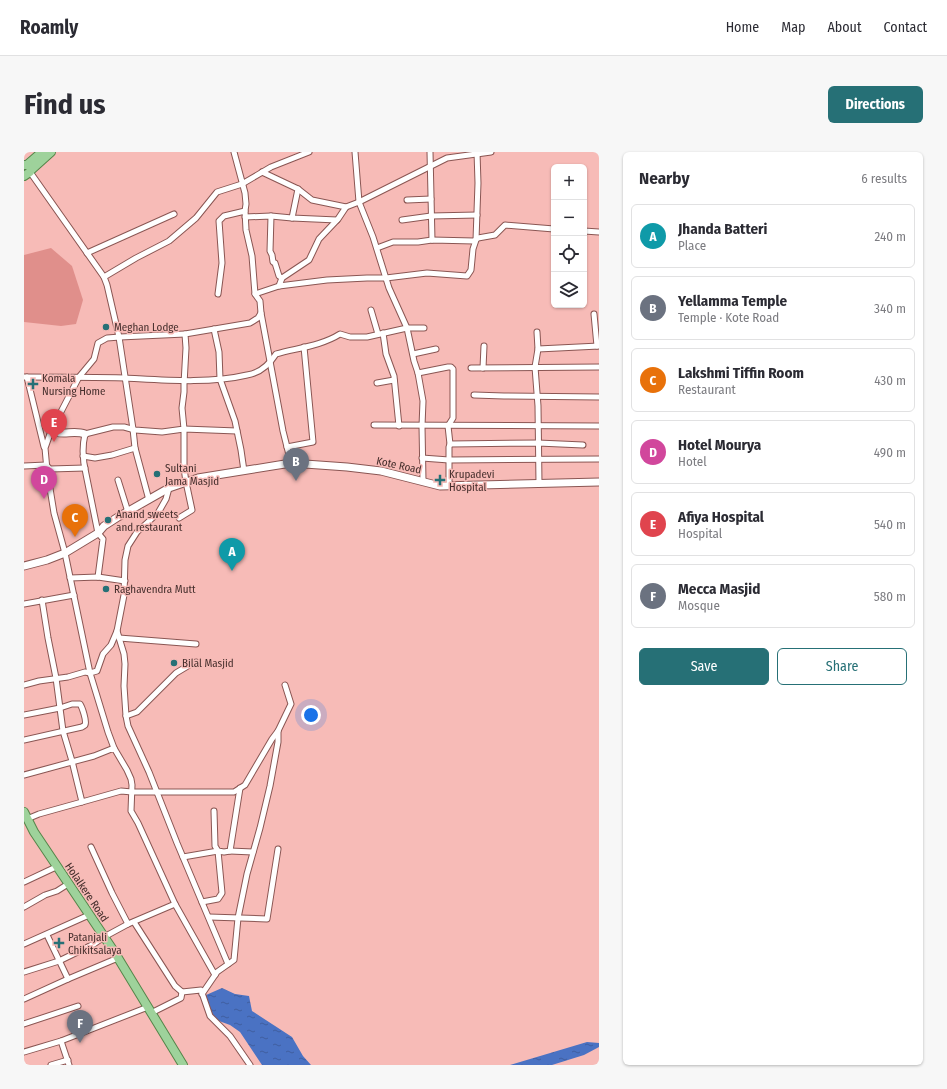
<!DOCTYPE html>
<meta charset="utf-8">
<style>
:root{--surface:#fff;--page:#f7f7f7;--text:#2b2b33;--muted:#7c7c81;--line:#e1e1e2;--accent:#267076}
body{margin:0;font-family:"Fira Sans Condensed",sans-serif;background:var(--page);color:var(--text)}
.controls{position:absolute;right:12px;top:12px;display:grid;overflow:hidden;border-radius:6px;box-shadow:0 1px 3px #0004}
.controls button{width:36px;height:36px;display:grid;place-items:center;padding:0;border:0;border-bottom:1px solid var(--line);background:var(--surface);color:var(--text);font:20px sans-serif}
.you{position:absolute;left:287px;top:563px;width:14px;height:14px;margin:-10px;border:3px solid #fff;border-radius:50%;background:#1a73e8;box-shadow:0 0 0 6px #1a73e833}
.badge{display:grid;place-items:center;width:26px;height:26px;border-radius:50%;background:var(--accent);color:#fff;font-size:13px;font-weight:700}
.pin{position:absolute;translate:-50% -33px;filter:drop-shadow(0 1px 2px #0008)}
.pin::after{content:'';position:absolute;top:21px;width:14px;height:12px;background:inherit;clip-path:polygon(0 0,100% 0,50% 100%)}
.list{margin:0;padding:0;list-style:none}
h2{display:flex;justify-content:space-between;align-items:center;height:52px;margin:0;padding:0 16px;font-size:17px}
h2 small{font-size:13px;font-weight:400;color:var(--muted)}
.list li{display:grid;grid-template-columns:26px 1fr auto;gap:12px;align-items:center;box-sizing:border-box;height:64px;margin:0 8px 8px;padding:0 8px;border:1px solid var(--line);border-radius:6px}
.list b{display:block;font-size:15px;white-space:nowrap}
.list p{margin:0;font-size:13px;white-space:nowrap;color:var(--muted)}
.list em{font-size:13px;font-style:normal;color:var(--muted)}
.actions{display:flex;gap:8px;padding:12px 16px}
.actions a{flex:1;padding:9px 0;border:1px solid var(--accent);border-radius:6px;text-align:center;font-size:14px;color:var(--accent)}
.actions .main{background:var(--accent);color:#fff}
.icon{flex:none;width:22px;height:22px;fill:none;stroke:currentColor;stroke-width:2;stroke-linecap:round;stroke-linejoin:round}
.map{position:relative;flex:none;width:575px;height:913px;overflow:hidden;border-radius:6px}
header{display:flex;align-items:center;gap:24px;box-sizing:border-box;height:56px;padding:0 20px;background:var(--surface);border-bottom:1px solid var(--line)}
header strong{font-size:19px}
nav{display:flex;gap:22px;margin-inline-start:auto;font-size:14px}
.intro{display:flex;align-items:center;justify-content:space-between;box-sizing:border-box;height:96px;padding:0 24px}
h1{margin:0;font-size:28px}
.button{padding:10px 18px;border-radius:6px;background:var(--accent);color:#fff;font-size:14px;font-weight:700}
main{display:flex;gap:24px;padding:0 24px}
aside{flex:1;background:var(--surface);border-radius:6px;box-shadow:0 1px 3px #0004}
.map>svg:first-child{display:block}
.grass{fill:#e08f8b}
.water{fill:url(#water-ripples)}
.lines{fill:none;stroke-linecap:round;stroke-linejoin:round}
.street-casing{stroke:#8a5653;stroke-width:7}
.secondary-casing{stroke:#8a5653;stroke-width:9}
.primary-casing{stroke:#558549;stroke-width:10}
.street{stroke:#fff;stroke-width:5}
.secondary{stroke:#fff;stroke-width:7}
.primary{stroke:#9ed29b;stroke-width:8}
.poi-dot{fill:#267076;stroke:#f7bbb7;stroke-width:1.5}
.labels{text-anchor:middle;stroke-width:3;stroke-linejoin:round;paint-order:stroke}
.poi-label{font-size:11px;fill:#452e2c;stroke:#f7bbb7;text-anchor:start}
.street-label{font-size:11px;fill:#452e2c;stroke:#f7bbb7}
</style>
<header>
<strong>Roamly</strong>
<nav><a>Home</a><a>Map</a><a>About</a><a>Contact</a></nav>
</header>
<div class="intro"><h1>Find us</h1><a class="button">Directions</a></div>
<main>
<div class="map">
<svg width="575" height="913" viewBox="0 0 575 913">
<defs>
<pattern id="water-ripples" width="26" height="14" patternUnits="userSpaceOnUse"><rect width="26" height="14" fill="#4a72c3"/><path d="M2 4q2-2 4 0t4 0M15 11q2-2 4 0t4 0" fill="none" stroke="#3f5e9f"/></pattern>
</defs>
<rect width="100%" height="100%" fill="#f7bbb7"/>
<path class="grass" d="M27,96L48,114L59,148L52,172L37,174L0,170V103Z"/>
<g class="water">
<path d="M198,836L211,842L225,844L228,859L268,885L279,904L287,913H238L216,880L206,873L195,869L190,866L183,850L182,843Z"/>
<path d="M563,890L575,891V895L560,903L528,913H486Z"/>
</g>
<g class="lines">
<defs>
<g id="street">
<path d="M331,0L335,50L349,85L365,136L383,176L390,209L394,221L399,249L398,274L399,329"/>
<path d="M406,0L408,88"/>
<path d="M6,20L80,125L83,133L95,185L109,277L111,296L125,348"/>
<path d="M238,20L274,37L288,48L322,55"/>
<path d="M383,48L407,47"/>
<path d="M247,64L246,99L248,103L249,110L251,111L255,124L258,126"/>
<path d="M221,65L247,64L268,66L313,68"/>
<path d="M268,66L274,37"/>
<path d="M378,68L407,64L453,63"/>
<path d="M560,79L575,80"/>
<path d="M353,96L369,90H394L408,88L450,89L454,86L471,83L481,73L530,77"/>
<path d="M63,101L150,62"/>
<path d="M80,125L112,106L145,89L172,66L193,40L218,32L247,15L285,0"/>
<path d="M255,134L258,126L285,108L295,87L314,67L322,55L335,50L423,6L467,0"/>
<path d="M194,142L198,111L195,69L200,64L221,59"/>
<path d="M231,142L255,134L303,128L343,126H362L403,121L443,124L447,118L449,97L452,88L454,31L453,0"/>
<path d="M347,158L354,182"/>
<path d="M237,161L259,279L267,311"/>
<path d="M570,162L573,194"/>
<path d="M190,177L195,200L196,227L211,269L217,298L220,319"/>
<path d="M513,180L514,197L511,215L514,254L515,332"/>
<path d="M359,181L362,202L370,224L375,274"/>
<path d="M514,197L575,194"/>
<path d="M389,202L412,197"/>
<path d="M447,216L575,215"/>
<path d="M459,216L460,194"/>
<path d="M394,221L424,215H427L429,217V266L424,274L426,292L425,295V333"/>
<path d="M0,225C34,225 67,225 101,226C140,228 185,232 223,223C236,221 245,213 252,202C273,196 297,194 316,182L326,185H343L383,176H400"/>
<path d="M3,225L20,295"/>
<path d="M353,231L370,228"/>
<path d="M450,243L480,244L575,245"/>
<path d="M350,273L575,274"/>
<path d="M426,292L514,291L559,293"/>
<path d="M263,295L289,290L280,195"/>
<path d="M59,304L71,306L88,303L111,296"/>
<path d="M398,306L425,308L575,307"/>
<path d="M0,314L22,313L26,317L61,316"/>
<path d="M94,328L104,360"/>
<path d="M155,366L168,358L162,330L160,316V277L213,279"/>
<path d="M74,425L79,387L74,381L62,322C59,310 58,295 61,282L89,275H100L111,278L138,280L160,277L158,256L160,240V232L162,196L161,182L226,171L234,166L237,161L236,149L231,142L228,104L222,78L221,59L222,52L221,41L210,0"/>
<path d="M46,426L74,425L101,429"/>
<path d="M18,448L24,486L32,526L39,579L48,609L58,650L97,639L108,640H210L221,633L248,587L254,579"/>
<path d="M0,452L50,443"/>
<path d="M93,479L100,502L101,512L100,534L102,564L104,574L125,620L153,691L204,812"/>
<path d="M95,486L172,492"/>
<path d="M0,533L15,529L44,525L61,520L66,521L73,519L79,502L87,493L93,479L100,443L101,408L104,394L113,380L134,361L142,347L145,336"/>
<path d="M0,563L36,556L48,552H56C58,555 63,569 61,573C60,574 59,574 58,575L0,588"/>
<path d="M102,564L113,560L152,521L167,512L172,510"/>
<path d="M90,596L84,580L66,521L41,401L30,361L23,318L21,296L27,279L55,225L70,207L74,191L83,186L96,185L161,182"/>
<path d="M0,623L70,604L90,596L103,618L107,627L108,633L107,659L114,671L151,752L104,772L80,785L70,792L35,809L0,820"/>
<path d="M190,659L191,694L194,699L200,700L206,699L216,636"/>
<path d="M3,667L15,662L58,650"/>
<path d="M67,695L88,741L104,772"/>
<path d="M206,699L229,700"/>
<path d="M159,705L194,699L198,741L194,747L178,750"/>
<path d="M0,730L32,715"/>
<path d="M151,752L191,823"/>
<path d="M0,755L21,743L33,739L44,732"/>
<path d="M185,765L243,767L254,697"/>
<path d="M110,770L151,834L158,840L177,838L186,864L206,884L226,913"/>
<path d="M23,783L44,827"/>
<path d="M0,792L65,763"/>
<path d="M178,842L193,820L210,808L214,766L223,722L236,676L246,634L254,590V579L267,552L261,533"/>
<path d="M0,847L44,827L94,806"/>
<path d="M127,861L157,846L158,840"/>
<path d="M0,872L54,854"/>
<path d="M37,889L45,913"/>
<path d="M0,900L37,889L124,855"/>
<path d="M27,913L44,908"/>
</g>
<g id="secondary">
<path d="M27,279C38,284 50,278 61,282"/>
<path d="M0,414L23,408L41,401L74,381L80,374L94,365L145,336L174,326L267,311L323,315L357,319L416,334L575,330"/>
</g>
<g id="primary">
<path d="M4,12L18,0"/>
<path d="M0,13H5L7,16L6,20L0,24"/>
<path d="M7,18L27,0"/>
<path d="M0,660L10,680L91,801L159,913"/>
</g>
</defs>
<use href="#street" class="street-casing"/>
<use href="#secondary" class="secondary-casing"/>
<use href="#primary" class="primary-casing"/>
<use href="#street" class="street"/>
<use href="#secondary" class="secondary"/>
<use href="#primary" class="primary"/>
</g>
<g class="poi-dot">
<circle cx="82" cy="175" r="4"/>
<path d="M7 226h4v4h4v4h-4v4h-4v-4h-4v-4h4z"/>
<circle cx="133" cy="322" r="4"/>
<path d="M414 322h4v4h4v4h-4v4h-4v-4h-4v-4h4z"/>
<circle cx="84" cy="368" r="4"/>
<circle cx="82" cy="437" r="4"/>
<circle cx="150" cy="511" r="4"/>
<path d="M33 785h4v4h4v4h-4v4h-4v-4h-4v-4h4z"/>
</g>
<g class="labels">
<g class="poi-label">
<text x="90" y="179">Meghan Lodge</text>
<text x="18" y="230">Komala<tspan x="18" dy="13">Nursing Home</tspan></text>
<text x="141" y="320">Sultani<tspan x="141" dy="13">Jama Masjid</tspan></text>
<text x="425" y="326">Krupadevi<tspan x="425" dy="13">Hospital</tspan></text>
<text x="92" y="366">Anand sweets<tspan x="92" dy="13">and restaurant</tspan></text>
<text x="90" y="441">Raghavendra Mutt</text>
<text x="158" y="515">Bilal Masjid</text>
<text x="44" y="789">Patanjali<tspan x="44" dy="13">Chikitsalaya</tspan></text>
</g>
<g class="street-label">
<text transform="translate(375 313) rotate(12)" y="4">Kote Road</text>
<text transform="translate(63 740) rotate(56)" y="4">Holalkere Road</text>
</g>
</g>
</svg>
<div class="controls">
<button>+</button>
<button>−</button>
<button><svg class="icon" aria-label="locate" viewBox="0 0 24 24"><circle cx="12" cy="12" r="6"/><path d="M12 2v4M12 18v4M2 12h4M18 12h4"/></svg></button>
<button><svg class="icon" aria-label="layers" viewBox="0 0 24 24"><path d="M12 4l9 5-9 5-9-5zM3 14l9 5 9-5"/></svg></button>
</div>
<div class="you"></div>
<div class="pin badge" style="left:208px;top:419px;background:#0f9aa8">A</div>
<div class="pin badge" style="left:272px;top:329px;background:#6b7280">B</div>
<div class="pin badge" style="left:51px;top:385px;background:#e8710a">C</div>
<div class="pin badge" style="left:20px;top:347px;background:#d1479c">D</div>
<div class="pin badge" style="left:30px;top:290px;background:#e0444e">E</div>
<div class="pin badge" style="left:56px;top:891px;background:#6b7280">F</div>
</div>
<aside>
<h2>Nearby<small>6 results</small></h2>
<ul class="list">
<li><span class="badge" style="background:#0f9aa8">A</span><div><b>Jhanda Batteri</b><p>Place</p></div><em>240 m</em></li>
<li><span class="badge" style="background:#6b7280">B</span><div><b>Yellamma Temple</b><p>Temple · Kote Road</p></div><em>340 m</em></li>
<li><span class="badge" style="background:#e8710a">C</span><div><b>Lakshmi Tiffin Room</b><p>Restaurant</p></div><em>430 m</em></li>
<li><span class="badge" style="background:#d1479c">D</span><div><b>Hotel Mourya</b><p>Hotel</p></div><em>490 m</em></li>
<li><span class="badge" style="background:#e0444e">E</span><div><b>Afiya Hospital</b><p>Hospital</p></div><em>540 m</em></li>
<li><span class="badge" style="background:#6b7280">F</span><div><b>Mecca Masjid</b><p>Mosque</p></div><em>580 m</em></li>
</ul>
<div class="actions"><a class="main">Save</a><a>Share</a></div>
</aside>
</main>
